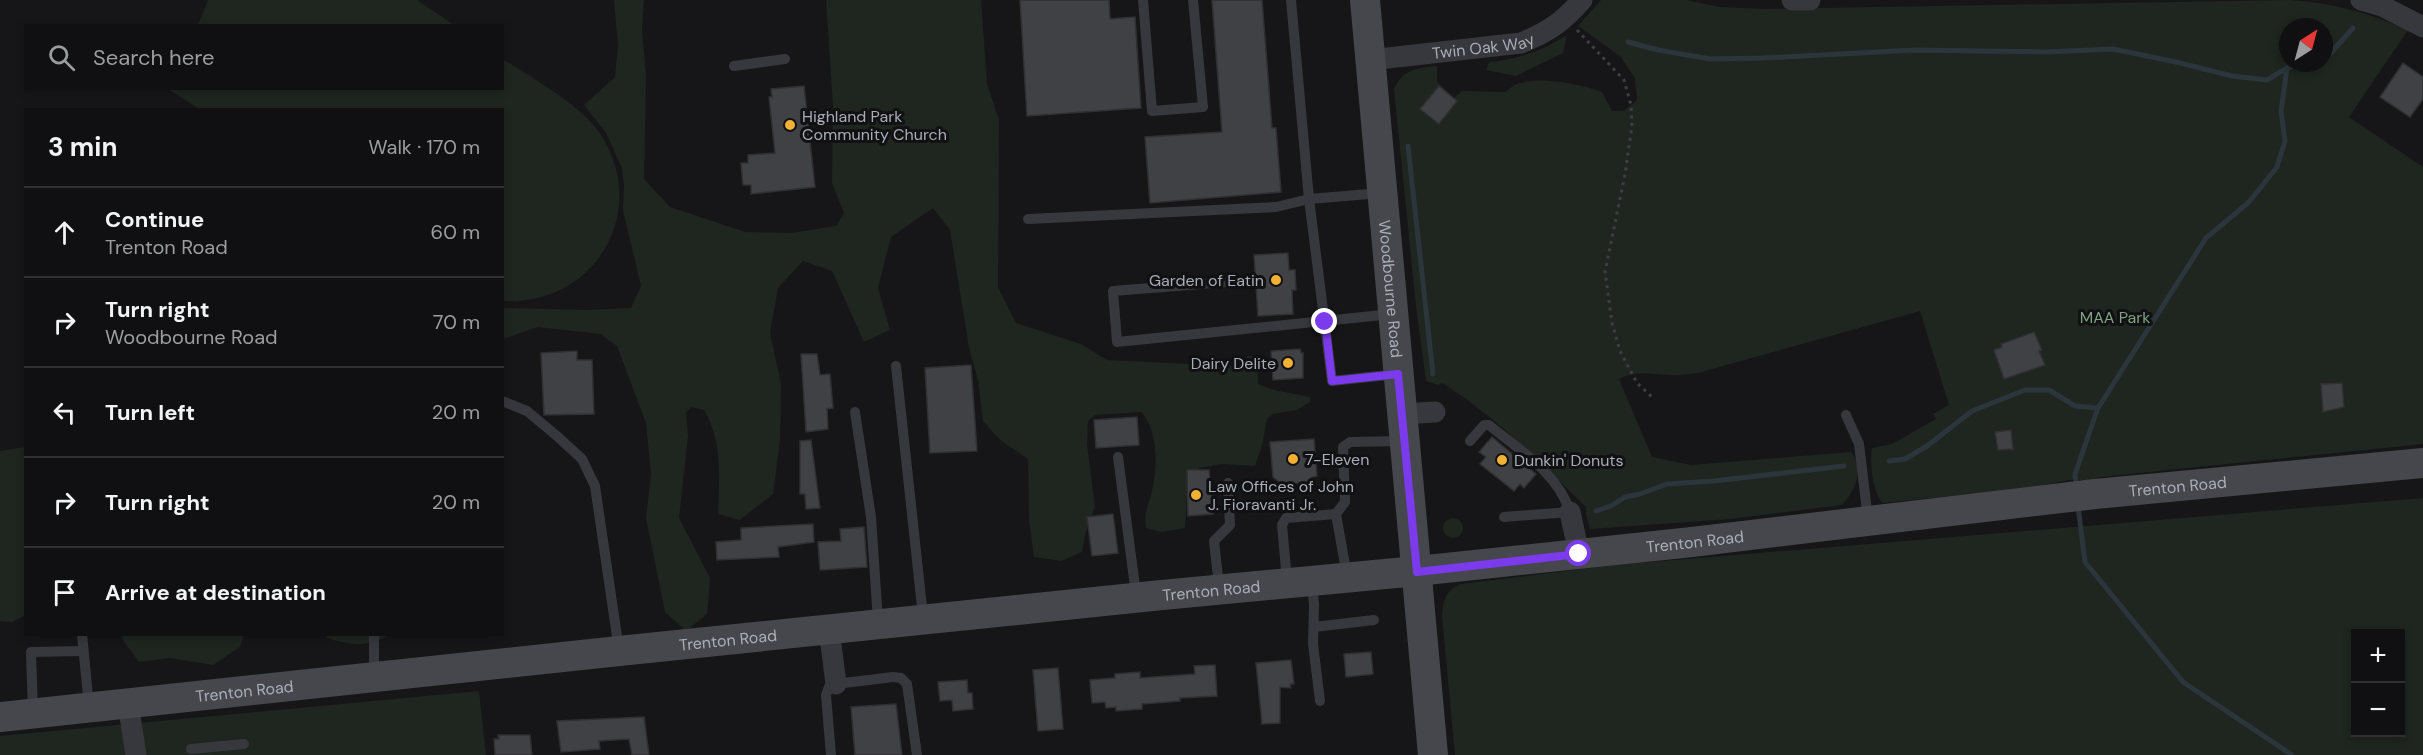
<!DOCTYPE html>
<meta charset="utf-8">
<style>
:root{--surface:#101012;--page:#1e1e20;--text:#f1f3f6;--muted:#9c9d9f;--line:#303032}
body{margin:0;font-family:"DM Sans",sans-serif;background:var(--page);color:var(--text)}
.controls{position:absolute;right:18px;bottom:18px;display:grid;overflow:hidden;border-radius:0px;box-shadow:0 3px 9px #0003}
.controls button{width:54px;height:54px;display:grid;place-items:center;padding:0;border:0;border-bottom:2px solid var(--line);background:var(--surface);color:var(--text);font:30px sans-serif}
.compass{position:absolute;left:2279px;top:18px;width:54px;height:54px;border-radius:50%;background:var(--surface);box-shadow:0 3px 9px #0003;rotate:36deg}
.stop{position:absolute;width:18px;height:18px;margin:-14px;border:4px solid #7c3aed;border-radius:50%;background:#fff}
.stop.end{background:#7c3aed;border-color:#fff;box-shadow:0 2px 6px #0008}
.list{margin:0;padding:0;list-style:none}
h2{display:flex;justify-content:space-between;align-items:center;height:78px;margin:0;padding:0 24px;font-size:26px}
h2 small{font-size:20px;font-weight:400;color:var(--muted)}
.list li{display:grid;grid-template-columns:39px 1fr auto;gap:18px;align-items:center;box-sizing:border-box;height:90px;padding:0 24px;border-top:2px solid var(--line)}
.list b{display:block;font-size:22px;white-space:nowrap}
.list p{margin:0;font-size:20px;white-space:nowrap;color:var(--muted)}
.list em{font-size:20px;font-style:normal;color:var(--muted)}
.icon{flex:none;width:33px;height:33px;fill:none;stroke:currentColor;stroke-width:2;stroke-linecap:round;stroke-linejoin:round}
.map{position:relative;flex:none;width:2423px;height:755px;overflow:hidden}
.search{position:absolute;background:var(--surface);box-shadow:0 3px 9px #0003;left:24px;top:24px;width:480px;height:66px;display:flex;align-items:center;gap:15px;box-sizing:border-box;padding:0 21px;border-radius:0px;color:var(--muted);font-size:22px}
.panel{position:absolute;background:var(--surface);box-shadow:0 3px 9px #0003;left:24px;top:108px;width:480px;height:528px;border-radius:0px}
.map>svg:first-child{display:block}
.green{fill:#1e261f;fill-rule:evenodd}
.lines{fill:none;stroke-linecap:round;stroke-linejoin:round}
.stream{stroke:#2c353c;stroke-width:5}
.building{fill:#404145;stroke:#303034;stroke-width:1.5}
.path{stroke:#3d3f44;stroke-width:3;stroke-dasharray:3 4.5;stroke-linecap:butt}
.lane{stroke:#37383d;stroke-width:10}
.street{stroke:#37383d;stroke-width:21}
.secondary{stroke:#45474d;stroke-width:30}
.route{stroke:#7c3aed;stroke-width:8}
.poi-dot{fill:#f2b134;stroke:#111113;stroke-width:2}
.labels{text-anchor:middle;stroke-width:6;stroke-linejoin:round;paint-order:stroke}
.street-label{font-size:16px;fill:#a8adb8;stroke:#111113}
.poi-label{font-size:16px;fill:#a8adb8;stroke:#111113;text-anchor:start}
.park-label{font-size:16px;fill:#7fa381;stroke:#111113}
</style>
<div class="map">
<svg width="2423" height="755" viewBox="0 0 2423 755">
<rect width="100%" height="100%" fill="#161618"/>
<g class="green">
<path d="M208,0H417L454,25H198Z"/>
<path d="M614,0H644L642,30L646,78L644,179L670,207L745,232L791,233L836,226L844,213L832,183L833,105L826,0H981L987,84L999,120L998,287L1016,323L1081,344L1107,360L1247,367V356H1257L1258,384L1274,390L1310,397V402L1297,410L1273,414L1267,419L1262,446L1255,466L1221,464L1199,468L1187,499L1185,528L1162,532L1146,528C1144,508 1148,508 1152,491C1158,464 1158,434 1142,412L1095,415L1088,421L1087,444L1095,507L1086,531L1082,552L1061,561L1034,557L1029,520L1028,459L1000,440L983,421L978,380L969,348L950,230L933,208L891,237L878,288L890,330L864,342L832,271L803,261L778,288L770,333L781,384L780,440L773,494L740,520L718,514C719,477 723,442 704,410L691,407L686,413L688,436L679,518L710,578L707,614L686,631L665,612L646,518L651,474L646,423L617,346L600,334L538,327L503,339V308L586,310L631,308L641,286L623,210L624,185L622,168L606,133L584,105L615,77L618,46Z"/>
<path d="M1601,0H1686L1720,7L1764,9L2289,0C2331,2 2369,13 2408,30L2349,117L2423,167V444L2101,477L2084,481L2075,479L2030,488L1883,503C1873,496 1869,459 1872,448L1892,444L1936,419L1933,414L1949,405L1920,311L1698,373C1688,374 1677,376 1668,375C1649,374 1637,370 1619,379L1652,457L1691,465L1851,452C1865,470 1855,491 1842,505L1730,519L1590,529L1586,515V507C1540,463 1496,416 1442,383L1438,385L1426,381L1416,306L1394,89C1403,69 1417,68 1437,66V82L1454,98L1462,91L1506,92C1523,71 1579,84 1602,92L1612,111H1624L1637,100L1635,78L1620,56L1578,26ZM2288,27H2324V63H2288Z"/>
<path d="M1567,35L1563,53L1516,76L1486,70L1489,62C1519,59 1542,51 1567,35Z"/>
<path d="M503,59C534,80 583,105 603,138C649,216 592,306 503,301L502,110L199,109L168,89L502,88Z"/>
<path d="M25,447L24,616L12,622L0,621V451Z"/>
<path d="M2423,498V755H1455L1442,616C1443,600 1446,590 1461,584L1615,565ZM2356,634H2400V732H2356Z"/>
<circle cx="1453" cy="528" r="10"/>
<path d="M122,635V634L244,635L240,647L213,665L170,658L139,662L123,640Z"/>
<path d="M326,635H388C369,648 348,645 327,638Z"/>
<path d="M479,691L486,755H0V736Z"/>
</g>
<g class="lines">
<g class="stream">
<path d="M1628,42L1658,50L1710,59L1762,58L1916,50L2047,52L2113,49L2176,62L2232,76L2267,80L2287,68"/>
<path d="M2324,57L2328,56L2353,28"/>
<path d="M1408,146L1433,374"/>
<path d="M1889,461L1905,459L1927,446L1972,411L2025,390H2049L2075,406L2098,408"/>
<path d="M2076,488L2075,474L2098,408L2206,238L2249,202L2277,167L2285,141L2281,111L2287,68L2304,63"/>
<path d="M2078,506L2085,562L2183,682L2292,755"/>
<path d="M1596,511L1611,506L1625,497L1640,494L1667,484L1714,481L1844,466"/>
</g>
</g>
<g class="building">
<path d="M1020,0H1109L1110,19L1135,17L1141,108L1027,116Z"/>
<path d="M1212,0H1262L1272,128H1276L1281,192L1150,203L1145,137L1222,132Z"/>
<path d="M2403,63L2423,77V99L2410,117L2380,97Z"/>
<path d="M804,86L815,187L751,194V185H743L741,163H748V155L775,153L769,97H772L771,89Z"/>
<path d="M1439,86L1457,101L1439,124L1420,109Z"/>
<path d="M1288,253L1289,270H1295L1296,290H1292L1293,314L1258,316L1254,255Z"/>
<path d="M2034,332L2042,350L2039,351L2045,365L2004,379L1994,350L2002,347L2001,344Z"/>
<path d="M1300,349L1301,353H1303V378L1273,380L1271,351Z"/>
<path d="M577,351V360H592L594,414L544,415L541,353Z"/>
<path d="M801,354H817L820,375L830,374L833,408L827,409L828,429L806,432Z"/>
<path d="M971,365L977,451L930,453L925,368Z"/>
<path d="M2342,383L2344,407L2323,412L2321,384Z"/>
<path d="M1137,417L1139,445L1096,448L1094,420Z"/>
<path d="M2011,430L2013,449L1998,450L1995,432Z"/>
<path d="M1492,437L1536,474L1524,488L1520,484L1514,491L1480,464L1486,457L1479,452Z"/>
<path d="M1314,439L1317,476L1312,477L1307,483L1282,484L1273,477L1270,442Z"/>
<path d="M811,440L820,508L806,509L805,494H800V441Z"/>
<path d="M1187,470H1209L1213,514L1188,516Z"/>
<path d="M1113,514L1118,553L1092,556L1087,517Z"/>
<path d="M813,524L814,542L778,547L779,557L717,560L716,542L741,540V528Z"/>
<path d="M864,527L867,567L820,570L818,542L841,541L840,529Z"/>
<path d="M1371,652L1373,674L1346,677L1344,654Z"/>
<path d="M1291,660L1294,684H1290L1291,688L1280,687V723L1262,724L1256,663Z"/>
<path d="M1215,665L1217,696L1180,698V701L1142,704V709L1116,711V707L1106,708L1105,702L1092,703L1090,680L1115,678V674L1140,672V678L1195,674L1194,666Z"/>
<path d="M1058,668L1063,729L1038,731L1033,670Z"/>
<path d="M967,680L968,693H972L973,709L953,711L952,700L940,701L938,682Z"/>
<path d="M896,704L902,755H855L851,707Z"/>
<path d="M644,717L649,755H632L629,739L599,741L600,749L561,752L557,721Z"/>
<path d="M498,735H530L532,755H495L494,739H499Z"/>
</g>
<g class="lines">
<path class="path" d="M1577,30L1624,80L1631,105L1632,126L1625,174L1605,272L1612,323L1620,351L1637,383L1653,398"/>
<g class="lane">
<path d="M1143,0L1152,111L1203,107L1193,0"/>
<path d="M1291,0L1309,199L1381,193"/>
<path d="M734,66L785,59"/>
<path d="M1028,219L1276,207L1309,199L1332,381L1398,374"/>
<path d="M1227,282L1113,291L1117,342L1392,314"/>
<path d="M896,366L923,616"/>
<path d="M502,401L527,411L557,436L582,459L595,486L619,650"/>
<path d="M855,412L871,517L878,621"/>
<path d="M1846,415L1859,444L1868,519"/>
<path d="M1470,441L1484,425H1489C1519,450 1558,473 1570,512L1504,517"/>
<path d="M1118,457L1136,594"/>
<path d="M1336,514L1345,502L1343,447L1350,442L1404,441"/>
<path d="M1336,514L1347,576"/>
<path d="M1287,580L1282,525L1286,518L1336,514"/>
<path d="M1312,581L1314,605L1313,644L1320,701"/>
<path d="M1219,586L1214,541L1230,525L1228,483"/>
<path d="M1314,627L1374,620"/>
<path d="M82,634L89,707"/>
<path d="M374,676V634"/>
<path d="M33,712L31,652L82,651"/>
<path d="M191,749L244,744"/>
<path d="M831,755L826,695L829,687L836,684L893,677L901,678L907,684L917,755"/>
</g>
<g class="street">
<path d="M1792,0H1810"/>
<path d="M2361,0L2382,6L2423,27"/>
<path id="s1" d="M1370,60L1521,43C1548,32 1563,22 1582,0"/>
<path d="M1403,414L1435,412"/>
<path d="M1570,512L1579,554"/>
<path d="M829,629L836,684"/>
<path d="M128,703L136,755"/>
</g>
<g class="secondary">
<path id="s2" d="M1365,0L1433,755"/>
<path id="s3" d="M0,717L619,651L1162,595L1417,571L1692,542L2095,494L2423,463"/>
</g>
</g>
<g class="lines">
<path class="route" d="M1325,322L1332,381L1398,374L1417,572L1579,554"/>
</g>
<g class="poi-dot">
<circle cx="790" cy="125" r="6"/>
<circle cx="1276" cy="280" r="6"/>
<circle cx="1288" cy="363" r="6"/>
<circle cx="1293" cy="459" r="6"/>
<circle cx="1502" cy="460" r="6"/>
<circle cx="1196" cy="495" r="6"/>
</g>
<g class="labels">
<g class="street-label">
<text dy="6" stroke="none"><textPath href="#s1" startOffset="114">Twin Oak Way</textPath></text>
<text dy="6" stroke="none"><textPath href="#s2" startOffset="290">Woodbourne Road</textPath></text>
<text dy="6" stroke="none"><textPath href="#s3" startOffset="2190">Trenton Road</textPath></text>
<text dy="6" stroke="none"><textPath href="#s3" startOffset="1704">Trenton Road</textPath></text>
<text dy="6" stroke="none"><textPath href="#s3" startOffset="1218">Trenton Road</textPath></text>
<text dy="6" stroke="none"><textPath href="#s3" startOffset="732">Trenton Road</textPath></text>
<text dy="6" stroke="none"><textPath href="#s3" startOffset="246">Trenton Road</textPath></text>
</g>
<g class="poi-label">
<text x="802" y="122">Highland Park<tspan x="802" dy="18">Community Church</tspan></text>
<text x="1264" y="286" text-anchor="end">Garden of Eatin</text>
<text x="1276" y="369" text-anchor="end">Dairy Delite</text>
<text x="1305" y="465">7-Eleven</text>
<text x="1514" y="466">Dunkin' Donuts</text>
<text x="1208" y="492">Law Offices of John<tspan x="1208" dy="18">J. Fioravanti Jr.</tspan></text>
</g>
<g class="park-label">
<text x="2115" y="323">MAA Park</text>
</g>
</g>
</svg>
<div class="controls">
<button>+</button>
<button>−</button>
</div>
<svg class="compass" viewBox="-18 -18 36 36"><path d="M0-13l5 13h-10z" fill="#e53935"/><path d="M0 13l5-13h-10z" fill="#9c9d9f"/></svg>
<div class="stop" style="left:1579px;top:554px"></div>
<div class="stop end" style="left:1325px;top:322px"></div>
<div class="search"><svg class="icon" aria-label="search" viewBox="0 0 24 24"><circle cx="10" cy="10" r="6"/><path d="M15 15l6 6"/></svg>Search here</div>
<section class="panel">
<h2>3 min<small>Walk · 170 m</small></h2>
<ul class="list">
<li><svg class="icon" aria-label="ahead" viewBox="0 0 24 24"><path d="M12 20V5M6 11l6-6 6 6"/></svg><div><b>Continue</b><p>Trenton Road</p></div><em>60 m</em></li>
<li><svg class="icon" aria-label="right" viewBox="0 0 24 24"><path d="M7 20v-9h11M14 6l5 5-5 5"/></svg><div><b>Turn right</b><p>Woodbourne Road</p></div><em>70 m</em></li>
<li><svg class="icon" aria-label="left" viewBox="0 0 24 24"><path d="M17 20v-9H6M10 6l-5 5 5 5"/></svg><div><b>Turn left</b></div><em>20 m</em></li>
<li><svg class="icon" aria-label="right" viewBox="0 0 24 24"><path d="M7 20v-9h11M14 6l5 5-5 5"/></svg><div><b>Turn right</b></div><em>20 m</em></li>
<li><svg class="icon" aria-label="arrive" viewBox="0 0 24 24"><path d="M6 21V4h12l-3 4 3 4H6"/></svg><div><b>Arrive at destination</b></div></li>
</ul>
</section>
</div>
